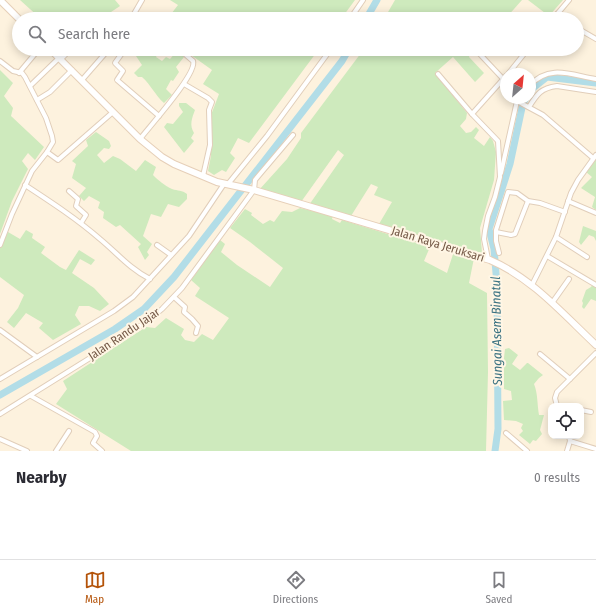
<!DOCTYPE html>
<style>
:root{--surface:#fff;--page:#f2f2f3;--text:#2b2b33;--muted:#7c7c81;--line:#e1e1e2;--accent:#b45309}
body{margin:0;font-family:"Fira Sans Condensed",sans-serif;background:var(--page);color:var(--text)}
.controls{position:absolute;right:12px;bottom:12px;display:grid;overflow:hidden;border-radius:8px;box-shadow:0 2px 10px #0003}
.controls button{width:36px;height:36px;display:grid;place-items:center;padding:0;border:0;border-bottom:1px solid var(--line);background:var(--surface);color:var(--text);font:20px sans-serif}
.compass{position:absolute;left:500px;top:68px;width:36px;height:36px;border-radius:50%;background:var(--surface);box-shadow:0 2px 10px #0003;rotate:27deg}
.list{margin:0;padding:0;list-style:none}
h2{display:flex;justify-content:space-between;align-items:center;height:52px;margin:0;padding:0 16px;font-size:17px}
h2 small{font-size:13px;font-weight:400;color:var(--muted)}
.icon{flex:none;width:22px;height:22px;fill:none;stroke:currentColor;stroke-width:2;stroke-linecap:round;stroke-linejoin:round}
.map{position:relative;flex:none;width:596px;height:451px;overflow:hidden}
.search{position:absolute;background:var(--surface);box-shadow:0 2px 10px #0003;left:12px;right:12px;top:12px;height:44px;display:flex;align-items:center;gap:10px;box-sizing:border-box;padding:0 14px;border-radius:22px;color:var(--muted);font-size:15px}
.sheet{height:108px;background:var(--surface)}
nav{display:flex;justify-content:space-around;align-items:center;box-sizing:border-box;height:56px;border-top:1px solid var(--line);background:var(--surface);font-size:11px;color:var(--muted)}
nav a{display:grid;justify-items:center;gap:2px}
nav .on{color:var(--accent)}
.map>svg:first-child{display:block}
.green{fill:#ceeabd}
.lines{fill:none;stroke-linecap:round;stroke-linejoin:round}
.river{stroke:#b2dde7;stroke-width:7}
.street-casing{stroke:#e1ceba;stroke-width:6}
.secondary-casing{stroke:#e6cfb8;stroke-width:8}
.street{stroke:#fff;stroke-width:4}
.secondary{stroke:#fff;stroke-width:6}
.labels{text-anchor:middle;stroke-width:4;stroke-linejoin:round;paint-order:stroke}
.street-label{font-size:12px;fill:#745846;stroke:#fff6e5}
.water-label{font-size:13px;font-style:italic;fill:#3c7382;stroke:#fff6e5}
</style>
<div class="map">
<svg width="596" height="451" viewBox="0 0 596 451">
<rect width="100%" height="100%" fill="#fdf2de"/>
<g class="green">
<path d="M20,0H115L120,6L111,12L107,19H41Z"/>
<path d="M170,0H355L341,19H171L168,18L178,5Z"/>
<path d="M395,0H522L505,19H384Z"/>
<path d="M528,0H563L549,16Z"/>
<path d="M141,49H160L156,57L162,61L166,57L170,59L177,51L184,57L176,67L179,72L173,81L171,80L166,89L172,95L164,103C155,95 151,85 142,77H138L134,73L142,65L136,56Z"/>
<path d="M195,49H319L249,143L238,138L230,153L235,158L226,172L222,170L214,175L208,171L211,156V115L219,94L203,84L212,70L191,55Z"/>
<path d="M364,49H470L471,50L469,57L484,73L475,82L453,57L435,73L467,113L466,119L460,126L466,133L471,132L476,127L479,130L474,138L484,146L490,137L493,141L496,152L494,180L480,228L482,253L477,254L379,224L392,202L374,195L378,187L371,184L351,216L309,205L344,155L338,150L301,202L259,190L287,159L301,138V133Z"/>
<path d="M0,70L13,83L4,96L13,108L11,116L44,147L35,160L28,153L22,161L28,169L12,201L0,234Z"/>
<path d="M179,103H186L195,110C192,118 189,125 194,133L191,138L194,141L184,153L164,127L167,123L173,124L183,112L179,106Z"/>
<path d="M96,132L109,141L111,146L109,149L104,148L97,155L104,163L113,156L120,159L136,171L145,160L156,167L153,175C158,180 165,186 172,189C178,191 182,190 187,194V199L179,207L168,204L161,217L151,214L143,236L152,244L147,252L149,255L145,260L138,247L141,244L120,225L116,227L103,218L104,212L98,208L100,202L89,196L84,201L79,196L86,188L72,178L76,164L72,161L88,146L86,140Z"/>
<path d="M596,158V210L592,207L595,197L581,188L592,177L586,172Z"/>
<path d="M300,208L333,216L332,219L340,223L342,220L430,247L424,261L447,273L454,251L474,258L469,283L487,293L488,372L486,451H131L56,404L67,389L63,381L146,327L155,328L166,318L184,329L181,335L185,340L194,342L202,334L213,340L229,318L195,296L200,288L191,280L220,240L225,244L221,252L237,265L270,287L283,268L250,242L230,228L245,209L252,213L251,215L263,224L270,220L274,222L282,211L292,212Z"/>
<path d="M583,226L596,231V241L594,237L589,235L581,245L579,242Z"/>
<path d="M26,230L33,234L32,238L45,247L41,253L60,267L66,270L79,250L95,260L91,265L80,259L72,273L94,288L109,304L100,311L89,306H79L75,315L81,324L53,340L39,328L43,323L26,313L14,328L7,322L18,308L24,295L0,277V247L8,232L20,239Z"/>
<path d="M593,284L596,286V301L591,299L584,309L582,307L583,303L582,301L586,290L591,287Z"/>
<path d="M509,348L518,355L512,364L520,370L527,363H528L543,375L539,378L534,384C538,394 537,404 539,415H544L540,430L542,434L536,441L533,440L530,444L519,435L523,431L521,428L523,424L516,421L504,420L503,401L512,400L511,391L504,389V358L505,349Z"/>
</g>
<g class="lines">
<g class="river">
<path d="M366,19L377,0"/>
<path d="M530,93L533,88L547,77L596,83"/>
<path d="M0,395L115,329L144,309L174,277L342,61L349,49"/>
<path d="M495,451L498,429L497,285L494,249L489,229L510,164L523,103L526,98"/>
</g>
<defs>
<g id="street">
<path d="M557,14L564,19"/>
<path d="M133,15L138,19"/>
<path d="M131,19L142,0"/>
<path d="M350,19L363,0"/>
<path d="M553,19L569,0"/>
<path d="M577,28L596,39"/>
<path d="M125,49L115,63L123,71L117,80L159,116"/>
<path d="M475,49L506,82"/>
<path d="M61,59L71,49"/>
<path d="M0,61L13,71L22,73L25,77L46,118L52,136L53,142L47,152L32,171L12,214L0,245"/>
<path d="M19,73L39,49"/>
<path d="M438,74L472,114L498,141L500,177L495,197L488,216L485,231L484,239L488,259"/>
<path d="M508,74L528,49"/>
<path d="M82,80L109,49"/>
<path d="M184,84L208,98L212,102L209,110L210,145L203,176"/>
<path d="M530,85C550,64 571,75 596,79"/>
<path d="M30,86L59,58"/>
<path d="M518,98L517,101L543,115L593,158"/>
<path d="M37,100L50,92L72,70"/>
<path d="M529,107C537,94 541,88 557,86L596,92"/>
<path d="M472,114L506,76"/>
<path d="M140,139C149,127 198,73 193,61L179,49"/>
<path d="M47,152L58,160L113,112"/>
<path d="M501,173L517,101"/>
<path d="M228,184L267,136L331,49"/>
<path d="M25,185C51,202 77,219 100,239C117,253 130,269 150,279"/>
<path d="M69,191L78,199L76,206L86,215L81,223"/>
<path d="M568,201L596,213"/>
<path d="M496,232L511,235L515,234L528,201"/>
<path d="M556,237L587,257"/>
<path d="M157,245L171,255"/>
<path d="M499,253L496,241V230L508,192L517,193L528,201L540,203L565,212"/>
<path d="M547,256L596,285"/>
<path d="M532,285L556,237L571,193L578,180L596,155"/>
<path d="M174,297L185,307L184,312L192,319L198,326L196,333"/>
<path d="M552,303L569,279"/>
<path d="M0,330L37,357"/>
<path d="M540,354L570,379"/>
<path d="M0,379L114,311L133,297L189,236L224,184"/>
<path d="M31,396L95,432L97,436L93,443L102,451"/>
<path d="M557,406L555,398L557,392L596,353"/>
<path d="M581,410L591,412"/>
<path d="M0,414L127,335L150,319L162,309L182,288L254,190L255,180L260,174L293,135"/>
<path d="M506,433L527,451"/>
<path d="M0,439L27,451"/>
<path d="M570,441L596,449"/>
<path d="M56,451L69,431"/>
<path d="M567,451L570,441L569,436"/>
</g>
<g id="secondary">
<path d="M0,0L19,19"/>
<path d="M50,49L140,139L162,157L174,164L217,182L254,190L490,260C532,278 563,314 596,345"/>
</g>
</defs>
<use href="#street" class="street-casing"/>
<use href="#secondary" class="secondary-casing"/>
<use href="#street" class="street"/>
<use href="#secondary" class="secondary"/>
</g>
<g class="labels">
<g class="street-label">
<text transform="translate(438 244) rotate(17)" y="4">Jalan Raya Jeruksari</text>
<text transform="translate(124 334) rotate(-34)" y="4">Jalan Randu Jajar</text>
</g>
<g class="water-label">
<text transform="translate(496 331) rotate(-91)" y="5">Sungai Asem Binatul</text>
</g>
</g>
</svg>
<div class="controls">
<button><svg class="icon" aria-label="locate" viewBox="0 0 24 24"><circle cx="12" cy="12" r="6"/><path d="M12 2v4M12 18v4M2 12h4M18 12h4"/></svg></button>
</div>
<svg class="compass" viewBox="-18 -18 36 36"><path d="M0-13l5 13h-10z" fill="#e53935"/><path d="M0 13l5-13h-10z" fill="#7c7c81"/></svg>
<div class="search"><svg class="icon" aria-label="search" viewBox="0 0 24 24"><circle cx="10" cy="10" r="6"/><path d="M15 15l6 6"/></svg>Search here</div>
</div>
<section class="sheet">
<h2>Nearby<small>0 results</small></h2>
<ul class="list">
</ul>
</section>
<nav>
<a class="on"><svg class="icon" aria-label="map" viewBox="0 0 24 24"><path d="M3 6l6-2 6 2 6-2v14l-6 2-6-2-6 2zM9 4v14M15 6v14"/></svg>Map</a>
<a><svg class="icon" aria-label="directions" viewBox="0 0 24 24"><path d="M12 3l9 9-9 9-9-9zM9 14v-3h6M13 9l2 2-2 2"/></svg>Directions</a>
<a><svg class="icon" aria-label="saved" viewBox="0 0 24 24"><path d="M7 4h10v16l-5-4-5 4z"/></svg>Saved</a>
</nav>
